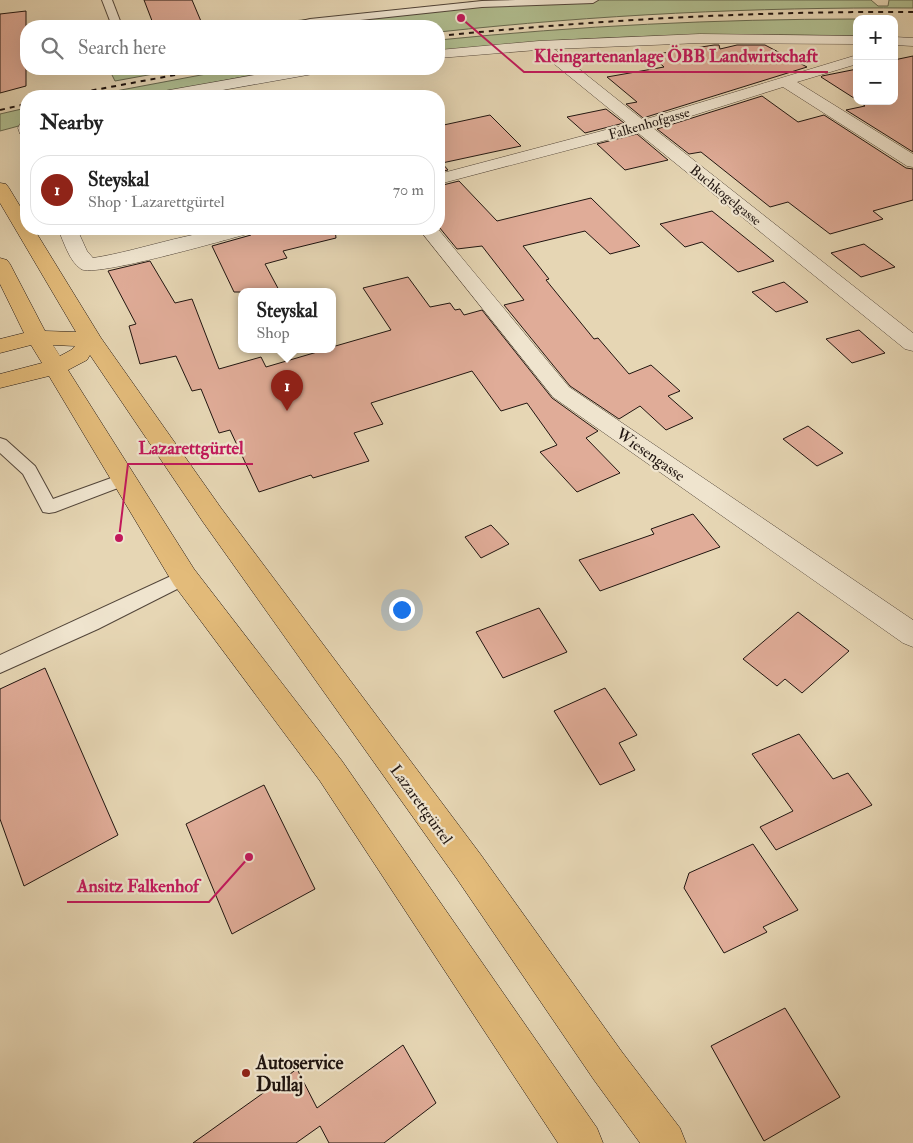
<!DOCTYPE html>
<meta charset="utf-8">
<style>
:root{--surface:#fff;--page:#f2f2f2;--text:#222;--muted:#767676;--line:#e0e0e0;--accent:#8f2418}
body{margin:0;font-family:"IM FELL Double Pica",serif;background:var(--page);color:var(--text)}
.controls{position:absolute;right:15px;top:15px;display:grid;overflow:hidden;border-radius:10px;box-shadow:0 5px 20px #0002}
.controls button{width:45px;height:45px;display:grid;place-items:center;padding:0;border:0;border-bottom:1px solid var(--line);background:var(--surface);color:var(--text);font:25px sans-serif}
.you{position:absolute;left:401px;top:609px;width:18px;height:18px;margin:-12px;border:4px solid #fff;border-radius:50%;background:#1a73e8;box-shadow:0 0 0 8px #1a73e833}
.badge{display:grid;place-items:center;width:32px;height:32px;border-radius:50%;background:var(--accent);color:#fff;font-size:16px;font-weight:700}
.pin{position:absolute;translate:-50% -41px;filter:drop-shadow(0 1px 2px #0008)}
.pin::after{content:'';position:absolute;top:26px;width:18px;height:15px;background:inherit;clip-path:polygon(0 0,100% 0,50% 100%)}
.popup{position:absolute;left:238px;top:288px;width:98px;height:65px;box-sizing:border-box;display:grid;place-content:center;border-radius:10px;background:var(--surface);filter:drop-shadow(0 1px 4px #0005);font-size:16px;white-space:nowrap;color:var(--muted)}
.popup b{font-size:19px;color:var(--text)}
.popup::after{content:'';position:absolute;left:50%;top:100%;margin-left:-10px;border:10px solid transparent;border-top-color:var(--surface)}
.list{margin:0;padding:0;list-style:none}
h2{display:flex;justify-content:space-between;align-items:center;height:65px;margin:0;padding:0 20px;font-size:21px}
h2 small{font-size:16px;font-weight:400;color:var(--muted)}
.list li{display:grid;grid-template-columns:32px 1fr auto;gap:15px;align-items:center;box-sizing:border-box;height:70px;margin:0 10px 10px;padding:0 10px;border:1px solid var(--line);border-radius:20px}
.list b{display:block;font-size:19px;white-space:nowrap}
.list p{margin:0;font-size:16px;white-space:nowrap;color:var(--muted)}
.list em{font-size:16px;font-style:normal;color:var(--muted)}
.icon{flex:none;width:28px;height:28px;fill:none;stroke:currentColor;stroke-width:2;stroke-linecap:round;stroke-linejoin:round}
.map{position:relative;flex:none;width:913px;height:1143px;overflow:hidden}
.search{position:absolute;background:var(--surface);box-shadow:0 5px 20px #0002;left:20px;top:20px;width:425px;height:55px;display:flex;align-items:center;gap:12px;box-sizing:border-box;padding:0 18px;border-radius:20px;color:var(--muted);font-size:19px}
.panel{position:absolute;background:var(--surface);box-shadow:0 5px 20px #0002;left:20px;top:90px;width:425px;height:145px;border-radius:20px}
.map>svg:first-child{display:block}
.green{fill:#b1be90;stroke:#686a50}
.building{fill:#e0ac98;stroke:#201510}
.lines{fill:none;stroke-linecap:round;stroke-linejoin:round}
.lane-casing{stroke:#524539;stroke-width:2}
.street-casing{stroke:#524539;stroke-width:1}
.primary-casing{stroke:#201510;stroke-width:1}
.lane{fill:#efe4ce;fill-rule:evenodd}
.street{fill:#efe4ce;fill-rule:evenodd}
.primary{fill:#e3bb7a;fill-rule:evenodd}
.rail{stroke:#201510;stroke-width:2;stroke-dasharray:5 5;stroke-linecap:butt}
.poi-dot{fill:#8f2418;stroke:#efe4ce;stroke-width:2}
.labels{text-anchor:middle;stroke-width:4.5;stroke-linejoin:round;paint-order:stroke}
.far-street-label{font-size:14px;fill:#201510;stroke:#efe4ce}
.street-label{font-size:16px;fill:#201510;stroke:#efe4ce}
.near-poi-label{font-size:19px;font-weight:bold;fill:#201510;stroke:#efe4ce;text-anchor:start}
.leader{fill:none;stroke:#c2185b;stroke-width:2}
.callout-dot{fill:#c2185b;stroke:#efe4ce;stroke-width:2}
.callout-label{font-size:18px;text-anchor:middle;font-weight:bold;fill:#c2185b;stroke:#efe4ce;stroke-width:4.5;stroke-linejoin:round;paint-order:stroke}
</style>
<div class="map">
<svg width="913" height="1143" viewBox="0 0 913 1143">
<rect width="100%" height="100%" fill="#e6d6b4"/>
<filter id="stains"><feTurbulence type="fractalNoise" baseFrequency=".004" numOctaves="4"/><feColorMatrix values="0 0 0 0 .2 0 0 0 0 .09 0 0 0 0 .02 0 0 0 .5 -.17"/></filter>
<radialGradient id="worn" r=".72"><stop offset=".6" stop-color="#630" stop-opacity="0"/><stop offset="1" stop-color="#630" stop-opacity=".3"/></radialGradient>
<g class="green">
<path d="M491,0H871L878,6H888L889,0H913V8C755,7 596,15 439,32V26H270L293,21Z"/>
<path d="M857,19V36C717,33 578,35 439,51V40C578,26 717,19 857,19Z"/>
<path d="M109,69H181L115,81Z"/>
<path d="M233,69H283L145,96H89Z"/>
<path d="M26,108V124L0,131V114Z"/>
</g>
<g class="building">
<path d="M144,0H192L203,26H154Z"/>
<path d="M26,11V86L0,93V14Z"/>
<path d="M714,45H719L720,49L737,45H765L807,67L643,118L626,104L637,102L607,77L664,67L651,55Z"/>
<path d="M913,56V152L846,110L865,106L858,101H894V60Z"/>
<path d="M857,69V100L821,77L822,76Z"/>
<path d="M762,96L798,122L824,115L906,168L913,169V200L873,211L883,219L830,234L788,202L770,207L701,152L689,154L657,129Z"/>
<path d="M606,109L624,123L585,133L567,117Z"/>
<path d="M490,115L521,146L442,163L448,170L439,172V126Z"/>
<path d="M637,134L668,160L625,170L597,144Z"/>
<path d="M459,181L497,221L591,198L640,246L610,254L585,231L523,246L549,279L546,280L594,339L598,338L629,374L651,365L680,391L668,396L693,418L666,430L640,406L619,419L570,386L504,305L524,300L482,246L457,249L439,227V186Z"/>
<path d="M712,211L774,261L738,272L702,242L685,247L660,224Z"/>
<path d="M256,229H335L336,238L283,251L287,258L265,264L280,292H234L212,246L251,235Z"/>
<path d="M864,244L895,267L861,277L831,253Z"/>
<path d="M150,261L175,303L192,299L219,369L261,357L266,367L324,350H332V347L391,330L363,288L408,277L430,307L450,303L455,310L460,309L464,315L482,310L552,398L598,431L586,438L620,473L577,492L540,452L557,445L527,403L501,411L472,371L371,403L383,424L354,433L369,461L313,478L311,475L259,492L230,430L219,433L201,389L192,391L176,356L140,364L129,326L136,324L108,271Z"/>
<path d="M784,282L808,302L776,312L752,292Z"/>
<path d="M859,330L885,353L852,363L826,339Z"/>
<path d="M808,426L843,453L817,466L783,439Z"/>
<path d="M693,514L720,547L600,591L579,560L654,534L651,529Z"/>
<path d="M491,525L509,544L481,558L465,537Z"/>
<path d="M539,608L567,652L503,678L476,632Z"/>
<path d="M798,612L849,651L802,693L785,679L777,686L743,659Z"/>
<path d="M45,668L118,835L24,886L0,819V689Z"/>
<path d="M605,688L637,735L619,743L635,770L600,785L554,711Z"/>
<path d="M799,734L833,779L848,773L872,805L776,850L760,827L793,811L752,754Z"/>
<path d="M264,785L315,889L232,934L186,824Z"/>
<path d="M753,844L798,910L763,927L767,932L724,953L684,888L689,873Z"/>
<path d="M785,1008L840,1097L764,1141L711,1046Z"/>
<path d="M403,1045L436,1103L384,1143H329L320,1126L296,1143H193L297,1069L317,1108Z"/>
</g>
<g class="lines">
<defs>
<g id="lane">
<path d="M102,0H112L122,26H112Z"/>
<path d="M516,0H598L593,3L482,7L304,26H287L289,24L310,19L482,1Z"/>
<path d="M0,438L6,440L35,466L53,499L125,473L131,475L134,479L131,483L55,512L49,513L43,512L23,474L0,453Z"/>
<path d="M184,570L191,572L193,577L191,582L98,629L0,673V655Z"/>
</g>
<g id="street">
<path d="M700,34L857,36V44L700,43L554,49L643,120L857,55V64L797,82L913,154V167L907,166L783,87L653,128L913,333V351L905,349L637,132L439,184V174L628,124L537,50L439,58V50L539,41Z"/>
<path d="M894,37L913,38V46L894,45Z"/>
<path d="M289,69H321L318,72L313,74L189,96H156L158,93L164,91Z"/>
<path d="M26,123V135L20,134L18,128L20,124Z"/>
<path d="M58,229H77L87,251L93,258C145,250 202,226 254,229L251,233C228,239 94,278 81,269C69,261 64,242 58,229Z"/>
<path d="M419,229H438L569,387L913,620V647L903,643L553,397Z"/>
</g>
<path id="primary" d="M0,183L6,184L9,188L26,216V229H34L101,338L221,508L481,855L622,1052L680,1128L686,1143H640L594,1080L457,879L203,522L90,355L87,360L68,370L194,569L342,761L597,1128L603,1143H558L320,781L174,585L49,376L0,388V374L42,363L31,345L0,353V339L24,333L0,284V258L7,260L10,264L45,331L76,332L0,203ZM53,345L75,346L71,350L60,356Z"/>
</defs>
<use href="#lane" class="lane-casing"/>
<use href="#street" class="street-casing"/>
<use href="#primary" class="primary-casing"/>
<use href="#lane" class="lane"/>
<use href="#street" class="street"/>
<use href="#primary" class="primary"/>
<g class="rail">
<path d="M439,36C597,20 754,11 913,12"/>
<path d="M62,96L207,69"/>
<path d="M0,110L26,104"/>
</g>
</g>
<circle class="poi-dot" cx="246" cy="1073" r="5"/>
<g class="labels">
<g class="far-street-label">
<text transform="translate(649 123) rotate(-16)" y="5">Falkenhofgasse</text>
<text transform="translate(726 195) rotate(39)" y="5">Buchkogelgasse</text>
</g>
<g class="street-label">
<text transform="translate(651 454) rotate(35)" y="6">Wiesengasse</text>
<text transform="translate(422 804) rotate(54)" y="6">Lazarettgürtel</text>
</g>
<g class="near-poi-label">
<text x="256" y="1069">Autoservice<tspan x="256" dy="22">Dullaj</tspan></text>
</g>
</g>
<path class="leader" d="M461 18L524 72H828M119 538L128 464H253M249 857L209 902H67"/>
<g class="callout-dot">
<circle cx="461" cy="18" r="5"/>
<circle cx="119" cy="538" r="5"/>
<circle cx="249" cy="857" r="5"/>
</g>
<g class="callout-label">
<text x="676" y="62">Kleingartenanlage ÖBB Landwirtschaft</text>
<text x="191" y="454">Lazarettgürtel</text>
<text x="138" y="892">Ansitz Falkenhof</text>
</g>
<rect width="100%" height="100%" filter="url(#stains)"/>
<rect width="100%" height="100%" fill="url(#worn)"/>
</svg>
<div class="controls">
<button>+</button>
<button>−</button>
</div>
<div class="you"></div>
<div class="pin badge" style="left:287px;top:411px">1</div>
<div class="popup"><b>Steyskal</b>Shop</div>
<div class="search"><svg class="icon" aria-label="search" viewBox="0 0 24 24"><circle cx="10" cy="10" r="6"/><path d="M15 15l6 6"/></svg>Search here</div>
<section class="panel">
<h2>Nearby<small></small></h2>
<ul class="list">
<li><span class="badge">1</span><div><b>Steyskal</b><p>Shop · Lazarettgürtel</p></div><em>70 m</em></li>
</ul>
</section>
</div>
